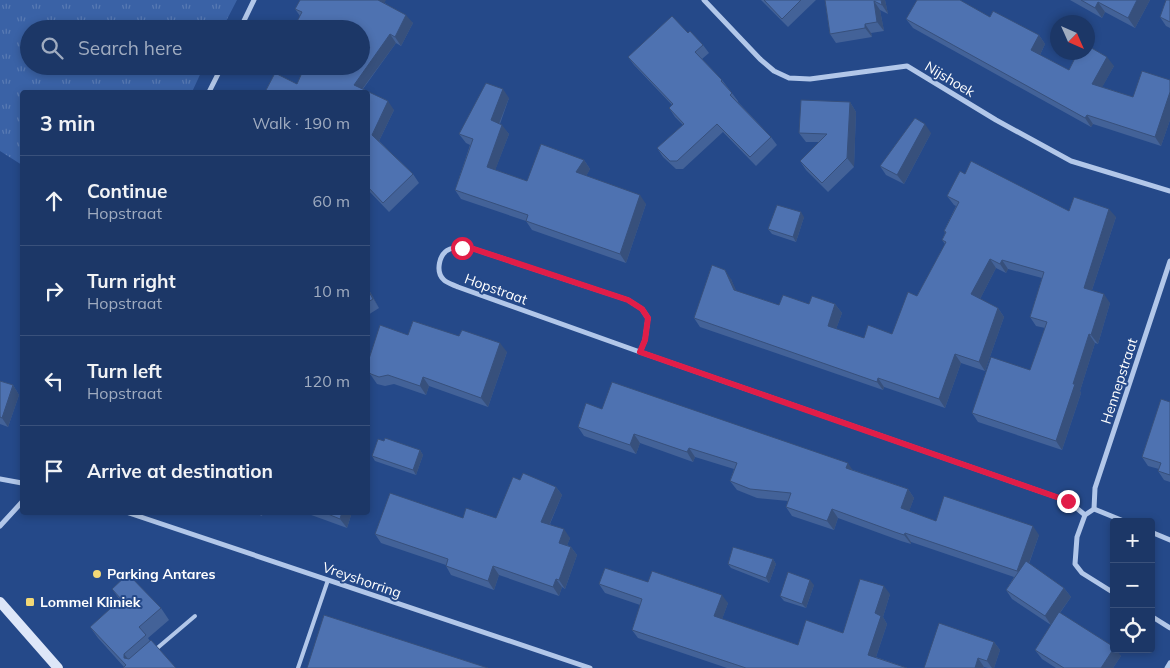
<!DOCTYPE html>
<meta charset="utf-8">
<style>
:root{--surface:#1c3767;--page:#253f6d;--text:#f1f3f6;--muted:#a0acc0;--line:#3a517b}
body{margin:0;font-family:Mulish,sans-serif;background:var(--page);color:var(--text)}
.controls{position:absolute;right:15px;bottom:15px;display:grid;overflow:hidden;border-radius:5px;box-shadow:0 2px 8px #0003}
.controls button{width:45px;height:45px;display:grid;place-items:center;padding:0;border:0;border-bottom:1px solid var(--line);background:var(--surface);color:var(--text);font:25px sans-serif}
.compass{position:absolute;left:1050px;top:15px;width:45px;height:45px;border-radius:50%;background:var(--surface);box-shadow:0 2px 8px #0003;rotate:135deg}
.stop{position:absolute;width:15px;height:15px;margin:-11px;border:4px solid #e11d48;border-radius:50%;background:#fff}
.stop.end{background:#e11d48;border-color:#fff;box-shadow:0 1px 5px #0008}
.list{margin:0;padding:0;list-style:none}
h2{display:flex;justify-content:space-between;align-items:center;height:65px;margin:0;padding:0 20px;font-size:21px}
h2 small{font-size:16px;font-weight:400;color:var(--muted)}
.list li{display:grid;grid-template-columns:32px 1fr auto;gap:15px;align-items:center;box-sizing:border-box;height:90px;padding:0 20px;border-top:1px solid var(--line)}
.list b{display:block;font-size:19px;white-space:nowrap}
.list p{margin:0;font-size:16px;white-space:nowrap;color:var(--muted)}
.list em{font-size:16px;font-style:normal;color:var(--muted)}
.icon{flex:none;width:28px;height:28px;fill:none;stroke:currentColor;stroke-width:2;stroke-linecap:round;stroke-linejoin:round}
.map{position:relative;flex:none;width:1170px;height:668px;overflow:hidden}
.search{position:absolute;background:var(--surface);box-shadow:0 2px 8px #0003;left:20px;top:20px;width:350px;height:55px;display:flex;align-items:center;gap:12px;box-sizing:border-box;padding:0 18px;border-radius:28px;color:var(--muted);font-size:19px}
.panel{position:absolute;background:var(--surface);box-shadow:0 2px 8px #0003;left:20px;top:90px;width:350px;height:425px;border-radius:5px}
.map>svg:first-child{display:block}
.grass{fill:url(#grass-tufts)}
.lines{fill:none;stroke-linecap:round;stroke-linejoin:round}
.service{stroke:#b2c7e9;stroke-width:4}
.minor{stroke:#b2c7e9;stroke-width:5}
.secondary{stroke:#dde6f8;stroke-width:10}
.wall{fill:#436298}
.shaded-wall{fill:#37507c}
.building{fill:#4e72b1;stroke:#37507c}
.route{stroke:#e11d48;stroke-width:6}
.poi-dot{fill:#f3d876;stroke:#254989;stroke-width:2}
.labels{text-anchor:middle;stroke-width:4;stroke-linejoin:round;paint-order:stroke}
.street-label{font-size:14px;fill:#fff;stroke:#254989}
.poi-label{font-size:14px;font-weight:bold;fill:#fff;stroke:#254989;text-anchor:start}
</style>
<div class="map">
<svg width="1170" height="668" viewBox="0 0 1170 668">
<defs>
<pattern id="grass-tufts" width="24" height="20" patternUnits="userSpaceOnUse" patternTransform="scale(1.25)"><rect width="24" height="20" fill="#3a62a6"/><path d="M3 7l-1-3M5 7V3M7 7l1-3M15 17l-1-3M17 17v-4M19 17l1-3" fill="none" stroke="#587ab3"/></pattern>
</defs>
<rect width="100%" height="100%" fill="#254989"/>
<path class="grass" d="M0,0H237L222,29H29V66H204L192,92H22V165L0,151Z"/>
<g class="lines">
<g class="service">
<path d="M155,650L195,616"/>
<path d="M298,668L328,580"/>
</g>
<g class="minor">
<path d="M704,0L760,59L774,71L789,78L810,79L907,66L996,120L1071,161L1170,191"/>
<path d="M240,29L254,0"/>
<path d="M209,92L222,66"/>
<path d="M640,352L645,340L648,318L642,309L628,300L474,249C467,248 458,246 450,249C439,253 435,272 444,280C447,283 454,285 458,287L640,352L1068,501L1085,515"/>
<path d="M0,479L22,483"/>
<path d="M1094,509L1095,488L1170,261"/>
<path d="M126,512L590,668"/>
<path d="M0,526L22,502"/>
<path d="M1151,532L1170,540"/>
<path d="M1114,593L1082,573L1075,564L1077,537L1085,515L1094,509L1126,522"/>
<path d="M1151,616L1170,628"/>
<path d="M1167,668L1170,663"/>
</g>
<path class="secondary" d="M0,602L58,668"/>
</g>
<g class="wall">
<path d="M761,0H816L788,27Z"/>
<path d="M825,0H885L888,14L880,10L884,31L871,33L872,37L836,43L830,34Z"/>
<path d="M1070,0H1150L1135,28L1105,12L1102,18Z"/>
<path d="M1170,0V28L1166,26L1160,17Z"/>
<path d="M385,3L413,23L401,46L396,43L363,89L394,110L379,141L413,174L419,183L389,212L368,190V92L297,84L361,66L300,16L295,9Z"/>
<path d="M990,17L1039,35L1045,44L1040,55L1069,70L1114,66L1102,87L1133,97L1170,80V120L1161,146L1093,124L1091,127L913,28L906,19Z"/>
<path d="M688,33L703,45L709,53L702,59L722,80L738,101V102L771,137L777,145L756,166L723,132L683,169H676L663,157L657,148L683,125L675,117L669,108L672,105L634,65L628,57Z"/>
<path d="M509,98L500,124L509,134L495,170L527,181L584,160L590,169L586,176L646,204L626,263L532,230L526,221L461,199L455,190L470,145L466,143L459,134Z"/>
<path d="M850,102L856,112L854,167L828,192L806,170L800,161L819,142H806L799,133Z"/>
<path d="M931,133L904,184L886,175L880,166Z"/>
<path d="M965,174L1069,211L1116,217L1092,290L1110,303L1098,344L1095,343L1080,391L1081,393L1062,450L978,422L972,413L1030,370L1045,328L1036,326L1030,317L1042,278L1008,269L1006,273L996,268L980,299L998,308L1004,317L985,371L961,363L945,408L884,387L883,390L700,327L694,318L731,279L736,291L779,305L809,304H835L842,313L836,329L864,338L892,334L917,296L945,244L942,240L945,233L944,231L956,206L954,205L947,196Z"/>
<path d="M804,217L796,242L772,234L768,229Z"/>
<path d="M368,288L379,308L368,315Z"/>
<path d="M408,335L507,352L488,407L429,386L426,395L394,384L385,386L377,384L368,371V362Z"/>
<path d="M0,381L13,385L19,395L8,427L0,424Z"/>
<path d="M1170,402V482L1164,480L1158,471L1159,469L1148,466L1142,457Z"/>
<path d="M602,409L853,470L908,489L914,498L909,511L936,521L1039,535L1029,564L1064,588L1071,597L1060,613L1121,656L1113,668H1056L1042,659L1035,650L1051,625L1012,599L1006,590L1014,577L911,542V544L901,541L838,518L834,530L792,516L786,507L788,501L757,498L737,490L730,481L734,469L695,457L693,462L640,443L636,454L584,436L578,427Z"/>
<path d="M420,450L423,455L416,475L375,461L372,456Z"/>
<path d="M520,480L556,487L562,495L550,524L570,538L567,545L571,547L577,555L565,589L562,587L559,596L499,575L494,590L451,575L446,566V565L381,543L375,534L463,518H496Z"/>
<path d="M252,512H263L262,516Z"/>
<path d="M303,512H352L347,528Z"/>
<path d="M773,559L776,564L769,583L731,568L728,564Z"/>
<path d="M648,582L728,603L722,619L798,645L843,633L890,594L883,617L887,624L876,657L907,668H727L638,638L632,630L640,605L605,593L599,584Z"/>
<path d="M814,585L806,608L784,601L780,596Z"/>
<path d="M112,589L161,608L169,620L148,638L150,641L124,667L98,638L90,627L120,600Z"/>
<path d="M994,642L1000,650L994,668H988L984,667L983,668H924Z"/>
</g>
<g class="shaded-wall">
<path d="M377,0H386L382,8Z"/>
<path d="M881,0H885L888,14L882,5Z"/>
<path d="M1137,0H1150L1135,28L1128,18Z"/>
<path d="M874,1L880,10L884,31L877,22Z"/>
<path d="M1098,2L1105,12L1102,18L1095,8Z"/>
<path d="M406,15L413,23L401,46L395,37Z"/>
<path d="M865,24L871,33L872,37L865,28Z"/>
<path d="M390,34L396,43L360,92L354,85Z"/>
<path d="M1039,35L1045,44L1038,59L1031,50Z"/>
<path d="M1107,57L1114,66L1099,93L1092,84Z"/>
<path d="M503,89L509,98L497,129L491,120Z"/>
<path d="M1170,92V120L1161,146L1155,137Z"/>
<path d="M388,101L394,110L378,143L372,135Z"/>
<path d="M850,102L856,112L854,167L847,158Z"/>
<path d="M1087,115L1093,124L1091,127L1085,118Z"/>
<path d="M925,124L931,133L904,184L897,175Z"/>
<path d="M502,125L509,134L493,176L487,167Z"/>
<path d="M584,160L590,169L583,182L576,172Z"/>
<path d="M640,195L646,204L626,263L620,254Z"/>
<path d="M1109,209L1116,217L1090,296L1084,288Z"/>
<path d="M801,212L804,217L796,242L793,237Z"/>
<path d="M990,259L996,268L978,303L971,294Z"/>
<path d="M1002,260L1008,269L1006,273L1000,264Z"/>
<path d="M725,270L731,279L740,299L734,290Z"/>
<path d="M368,288L379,308L368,290Z"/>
<path d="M1104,294L1110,303L1098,344L1091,335Z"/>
<path d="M835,304L842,313L834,335L828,326Z"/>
<path d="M998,308L1004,317L985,371L979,362Z"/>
<path d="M1089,334L1095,343L1080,391L1081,393L1062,450L1056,441L1073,384Z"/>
<path d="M500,343L507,352L488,407L481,398Z"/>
<path d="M955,354L961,363L945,408L939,399Z"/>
<path d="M423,377L429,386L426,395L420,386Z"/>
<path d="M878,378L884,387L883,390L877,382Z"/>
<path d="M13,385L19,395L8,427L2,418Z"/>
<path d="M634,434L640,443L636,454L630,445Z"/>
<path d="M689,448L695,457L693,462L687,452Z"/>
<path d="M420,450L423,455L416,475L413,470Z"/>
<path d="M848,463L854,472L846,468Z"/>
<path d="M556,487L562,495L547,530L541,522Z"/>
<path d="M908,489L914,498L907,517L901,508Z"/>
<path d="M832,509L838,518L834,530L827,521Z"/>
<path d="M342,512H352L347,528L340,519Z"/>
<path d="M1033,526L1039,535L1023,580L1017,571Z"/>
<path d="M564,529L570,538L565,551L559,543Z"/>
<path d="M905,533L911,542V544L904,535Z"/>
<path d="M571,547L577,555L565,589L559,580Z"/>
<path d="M773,559L776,564L769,583L766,578Z"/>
<path d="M493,566L499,575L494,590L488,581Z"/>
<path d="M556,579L562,587L559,596L553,587Z"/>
<path d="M810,580L814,585L806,608L802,604Z"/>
<path d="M884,586L890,594L883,617L887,624L874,663L868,655L875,613Z"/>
<path d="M1064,588L1071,597L1051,625L1045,616Z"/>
<path d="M722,595L728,603L720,625L714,616Z"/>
<path d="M994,642L1000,650L994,668H992L987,661Z"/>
<path d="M1114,648V649H1116L1121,656L1113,668H1101Z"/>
<path d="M124,654L133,665L124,658Z"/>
<path d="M978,658L984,667L983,668H975Z"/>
</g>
<g class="building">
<path d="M300,0H378L406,15L395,37L390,34L354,85L388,101L372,135L413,174L383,203L368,187V92H265L275,73L297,84L305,66H361V29H293L302,12L295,9Z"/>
<path d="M764,0H801L782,19Z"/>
<path d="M825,0H881L882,5L874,1L877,22L865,24V28L830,34Z"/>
<path d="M917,0H960L990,17L993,11L1039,35L1031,50L1069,70L1078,52H1088V46L1107,57L1092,84L1133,97L1142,71L1170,80V92L1155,137L1087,115L1085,118L906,19Z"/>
<path d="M1081,0H1137L1128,18L1098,2L1095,8Z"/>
<path d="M1166,0H1170V22L1160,17Z"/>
<path d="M672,16L688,33L690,31L703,45L695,52L722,80L721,81L732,93L730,95L771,137L750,157L717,124L677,161H670L657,148L684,124L669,108L673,104L628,57Z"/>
<path d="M486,83L503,89L491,120L502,125L487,167L527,181L541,144L584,160L576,172L640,195L620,254L526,221L528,215L455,190L473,139L459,134Z"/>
<path d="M801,100L850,102L847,158L822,183L800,161L827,134L799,133Z"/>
<path d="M915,118L925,124L897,175L880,166Z"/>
<path d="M971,161L1069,211L1074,197L1109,209L1084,288L1104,294L1091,335L1089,334L1073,384H1075L1056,441L972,413L991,357L1030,370L1047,322L1030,317L1044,272L1002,260L1000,264L990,259L971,294L998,308L979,362L955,354L939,399L878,378L877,382L694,318L712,265L725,270L734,290L779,305L783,295L809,304L812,296L835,304L828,326L864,338L868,325L892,334L908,292L917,296L946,242L942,240L946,232L944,231L959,202L947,196L960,171L965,174Z"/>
<path d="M777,205L801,212L793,237L768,229Z"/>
<path d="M368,290L373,299L368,302Z"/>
<path d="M413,321L459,336L462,330L500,343L481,398L423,377L420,386L388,375L379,377L371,374L368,371V362L380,325L408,335Z"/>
<path d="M0,381L13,385L2,418L0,417Z"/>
<path d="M612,382L848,463L846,468L908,489L901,508L936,521L944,496L1033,526L1017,571L905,533L904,535L895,532L832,509L827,521L786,507L791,493L750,489L730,481L737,463L689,448L687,452L634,434L630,445L578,427L586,403L602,409Z"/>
<path d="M1161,399L1170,402V475L1158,471L1161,463L1142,457Z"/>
<path d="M385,438L420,450L413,470L372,456L378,439L384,441Z"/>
<path d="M523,473L556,487L541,522L564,529L559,543L571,547L559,580L556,579L553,587L493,566L488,581L446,566L448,559L375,534L390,493L463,518L466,508L496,518L513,477L520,480Z"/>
<path d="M323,512H342L340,519Z"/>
<path d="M733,547L773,559L766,578L728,564Z"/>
<path d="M1026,561L1064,588L1045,616L1006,590Z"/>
<path d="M605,568L648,582L652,571L722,595L714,616L798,645L806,620L843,633L860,579L884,586L875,613L881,616L868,655L907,668H746L632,630L642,599L599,584Z"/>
<path d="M788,572L810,580L802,604L780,596Z"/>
<path d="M128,574L161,608L139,627L146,635L124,654V658L129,659L151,640L176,668H123L126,665L90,627L121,599L112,589Z"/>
<path d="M1059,612L1114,647V648L1101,668H1064L1035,650Z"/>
<path d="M324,615L488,668H307Z"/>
<path d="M939,623L994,642L987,661L978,658L975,668H924Z"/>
</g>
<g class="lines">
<path class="route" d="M462,248L474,249L628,300L642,309L648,318L645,340L640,352L1068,501"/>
</g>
<g class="poi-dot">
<circle cx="97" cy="574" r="5"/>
<rect x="25" y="597" width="10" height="10" rx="2.5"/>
</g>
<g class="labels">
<g class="street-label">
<text transform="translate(950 79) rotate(31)" y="5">Nijshoek</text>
<text transform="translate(496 289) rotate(20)" y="5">Hopstraat</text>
<text transform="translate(1119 381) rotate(-72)" y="5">Hennepstraat</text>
<text transform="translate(362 580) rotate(19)" y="5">Vreyshorring</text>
</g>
<g class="poi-label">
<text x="107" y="579">Parking Antares</text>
<text x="40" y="607">Lommel Kliniek</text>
</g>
</g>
</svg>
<div class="controls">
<button>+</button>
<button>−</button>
<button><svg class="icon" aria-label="locate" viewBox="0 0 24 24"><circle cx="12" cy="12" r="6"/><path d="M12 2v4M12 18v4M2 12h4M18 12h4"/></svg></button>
</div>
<svg class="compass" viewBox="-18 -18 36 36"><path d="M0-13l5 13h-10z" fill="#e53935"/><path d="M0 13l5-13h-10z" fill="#a0acc0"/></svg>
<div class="stop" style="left:462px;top:248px"></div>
<div class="stop end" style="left:1068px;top:501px"></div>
<div class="search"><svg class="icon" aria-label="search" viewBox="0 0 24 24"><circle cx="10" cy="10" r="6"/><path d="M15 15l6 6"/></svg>Search here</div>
<section class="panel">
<h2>3 min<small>Walk · 190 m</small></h2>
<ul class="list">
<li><svg class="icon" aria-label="ahead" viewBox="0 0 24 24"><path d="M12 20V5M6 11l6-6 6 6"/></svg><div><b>Continue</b><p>Hopstraat</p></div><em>60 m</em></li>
<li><svg class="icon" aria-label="right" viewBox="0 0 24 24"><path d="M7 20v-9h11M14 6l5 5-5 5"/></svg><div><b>Turn right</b><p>Hopstraat</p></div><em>10 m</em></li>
<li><svg class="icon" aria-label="left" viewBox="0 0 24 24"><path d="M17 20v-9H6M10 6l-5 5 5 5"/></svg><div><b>Turn left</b><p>Hopstraat</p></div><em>120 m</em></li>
<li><svg class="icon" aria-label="arrive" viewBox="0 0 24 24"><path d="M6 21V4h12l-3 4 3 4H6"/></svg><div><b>Arrive at destination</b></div></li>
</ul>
</section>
</div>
